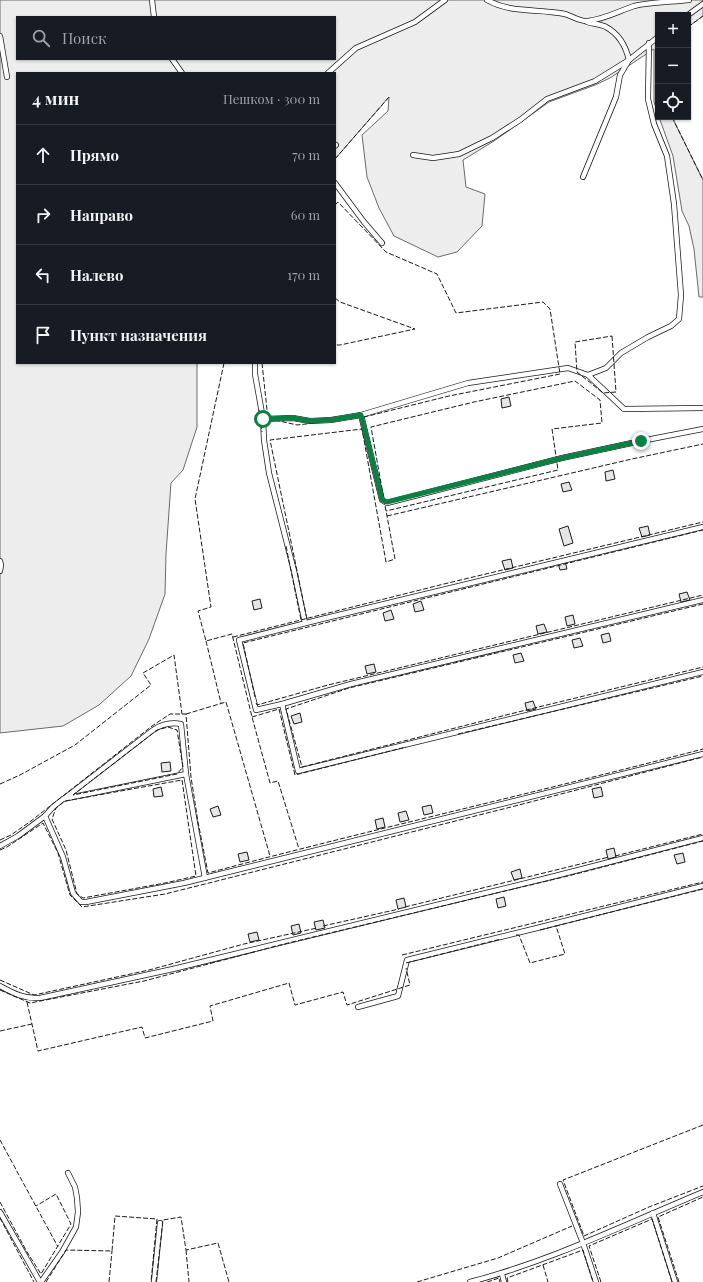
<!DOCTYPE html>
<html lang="ru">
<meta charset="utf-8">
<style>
:root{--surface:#171b24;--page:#20242c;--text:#f1f3f6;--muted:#9ea1a6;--line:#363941}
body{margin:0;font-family:"Playfair Display",serif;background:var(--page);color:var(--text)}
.controls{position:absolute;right:12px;top:12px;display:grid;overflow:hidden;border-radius:0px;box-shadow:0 1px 3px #0004}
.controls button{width:36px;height:36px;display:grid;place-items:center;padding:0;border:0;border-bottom:1px solid var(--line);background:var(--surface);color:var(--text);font:20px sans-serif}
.stop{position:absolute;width:12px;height:12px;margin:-9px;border:3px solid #0b8043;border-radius:50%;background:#fff}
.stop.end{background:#0b8043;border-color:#fff;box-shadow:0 1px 4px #0008}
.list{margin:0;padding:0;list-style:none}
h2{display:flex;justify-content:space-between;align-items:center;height:52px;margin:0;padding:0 16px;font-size:17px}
h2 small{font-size:13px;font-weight:400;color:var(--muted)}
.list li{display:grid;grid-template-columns:26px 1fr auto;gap:12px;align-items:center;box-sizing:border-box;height:60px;padding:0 16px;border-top:1px solid var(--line)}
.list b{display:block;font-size:15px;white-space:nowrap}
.list em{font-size:13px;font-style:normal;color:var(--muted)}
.icon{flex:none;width:22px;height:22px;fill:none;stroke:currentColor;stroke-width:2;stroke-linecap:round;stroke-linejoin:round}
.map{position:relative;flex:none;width:703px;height:1282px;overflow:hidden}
.search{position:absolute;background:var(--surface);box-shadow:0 1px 3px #0004;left:16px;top:16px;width:320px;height:44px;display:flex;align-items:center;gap:10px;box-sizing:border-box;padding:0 14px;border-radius:0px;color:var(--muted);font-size:15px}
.panel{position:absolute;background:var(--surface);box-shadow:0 1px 3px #0004;left:16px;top:72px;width:320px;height:292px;border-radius:0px}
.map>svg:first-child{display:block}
.built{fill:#ededed;stroke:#6a6a6a;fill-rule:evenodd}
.building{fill:#e6e6e6;stroke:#1a1a1a}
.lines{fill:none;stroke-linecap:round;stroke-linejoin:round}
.service-casing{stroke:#1a1a1a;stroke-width:6}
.service{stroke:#fff;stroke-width:4.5}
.fence{stroke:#1a1a1a;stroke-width:1;stroke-dasharray:5 2;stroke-linecap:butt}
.route{stroke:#0b8043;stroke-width:5}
</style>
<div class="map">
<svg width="703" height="1282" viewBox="0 0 703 1282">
<rect width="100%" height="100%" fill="#fff"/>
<g class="built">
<path d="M0,0H703V16L688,27V15H658V114L654,102V49L610,78L595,85L549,102L494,141L463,160L466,187L485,194L482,226L457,252L438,257L394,236L379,208L367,177L362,135L388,111L389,97L335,159V73H17V363H197V427L183,470L171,483L166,554L165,594L149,639L131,676L99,705L63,726L0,733ZM17,17H335V59H17Z"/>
<path d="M659,117H672L703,180V297H699L694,249L689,226L682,211L673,156Z"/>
</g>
<g class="building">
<path d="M509,397L511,406L502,408L501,399Z"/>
<path d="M613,470L615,479L606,481L605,472Z"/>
<path d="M569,482L572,490L563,492L561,484Z"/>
<path d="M568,526L573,543L564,546L559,529Z"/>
<path d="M648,526L650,535L642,537L639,528Z"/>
<path d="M511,559L513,568L505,570L502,561Z"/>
<path d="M565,561L567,569L560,570L558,563Z"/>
<path d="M687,592L690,600L681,602L679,594Z"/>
<path d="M260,599L262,608L254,610L252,601Z"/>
<path d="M421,601L424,610L415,612L413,604Z"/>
<path d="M391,610L394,619L385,621L383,613Z"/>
<path d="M573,615L575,624L567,626L565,617Z"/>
<path d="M544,624L547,632L538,634L536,626Z"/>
<path d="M609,633L611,641L603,643L601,635Z"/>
<path d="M580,638L583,646L574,648L572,640Z"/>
<path d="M521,653L524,661L515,663L513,655Z"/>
<path d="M374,664L376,672L367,674L365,666Z"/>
<path d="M533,701L536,709L527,711L525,703Z"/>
<path d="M300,713L302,722L294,724L291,716Z"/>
<path d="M170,762L171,771L162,772L161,763Z"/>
<path d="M161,787L163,796L154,797L153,789Z"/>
<path d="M601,787L603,796L594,798L592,789Z"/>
<path d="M431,805L433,813L424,815L422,807Z"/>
<path d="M218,806L221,815L213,817L210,809Z"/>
<path d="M406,811L409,820L400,822L398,813Z"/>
<path d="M383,818L385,827L377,829L375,820Z"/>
<path d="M614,848L616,857L608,859L606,850Z"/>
<path d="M247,852L249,860L240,862L238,854Z"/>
<path d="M683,853L685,862L677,864L674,855Z"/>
<path d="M520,869L522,878L514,880L511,872Z"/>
<path d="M504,897L506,906L498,908L496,899Z"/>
<path d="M404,898L406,907L398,909L396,900Z"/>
<path d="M323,920L325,928L316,930L314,922Z"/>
<path d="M299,924L301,933L293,935L291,926Z"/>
<path d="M257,932L259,940L250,942L248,934Z"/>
</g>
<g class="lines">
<defs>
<g id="service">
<path d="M152,0L154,17"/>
<path d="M487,0C512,14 538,8 565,14C572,16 581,22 588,21C605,19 619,11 634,6C651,2 672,2 689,0"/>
<path d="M688,15L703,4"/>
<path d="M0,36L7,77"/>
<path d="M172,59L182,73"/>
<path d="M328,73L356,48L415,22L445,0"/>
<path d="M335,146L336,145"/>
<path d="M413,155L433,158L459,154L492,138L520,120L547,99L595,81L629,60L658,37"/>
<path d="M583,177L616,97L620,75L629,60C626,47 619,34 606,27C601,24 593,24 587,22"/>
<path d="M335,183L364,222L382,243"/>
<path d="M255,363V374L263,419L264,440L269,473L294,571L305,623"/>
<path d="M588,375L606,368L621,353L648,337L671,326L679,319L681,295L674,204L667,156L654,124L648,99L649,43"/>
<path d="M361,415L382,500L387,503L562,458L641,441L703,429"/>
<path d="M263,419L293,418L310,421L331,420L361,415L468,383L568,368L588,375L624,409L703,408"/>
<path d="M703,527L322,619L239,640L256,710L282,704L351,684L703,600"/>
<path d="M0,561L1,565L0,571"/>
<path d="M282,704L298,771L703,672"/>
<path d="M65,798L153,730C162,724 170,722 181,724L186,774"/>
<path d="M45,816L63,857L73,893L81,902H86L184,883L703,754"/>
<path d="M0,846L18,836L45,816L53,807L63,799L186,774L205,878"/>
<path d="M0,986C13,993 24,999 40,998L173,969L551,877L703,838"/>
<path d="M358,1007L398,996L407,960L537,928L703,886"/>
<path d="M560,1184L583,1243L596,1282"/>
<path d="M0,1212L40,1282"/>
<path d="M653,1213L675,1282"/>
<path d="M502,1274L504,1282"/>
<path d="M41,1282L62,1252L76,1227L78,1212L77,1198L75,1187L68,1173"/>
<path d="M154,1282L160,1223"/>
<path d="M470,1282C551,1261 626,1224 703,1192"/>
</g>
</defs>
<use href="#service" class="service-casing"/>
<use href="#service" class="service"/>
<g class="fence">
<path d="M688,27L703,16"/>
<path d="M672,117L703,180"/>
<path d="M335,159L389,97"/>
<path d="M335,205L338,202L386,252L437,274L456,313L543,302L550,309L560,374L449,396L360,418"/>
<path d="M335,298L340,302L415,329L340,345H335"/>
<path d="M612,336L616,392L603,393L577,372L575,342Z"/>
<path d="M224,363L195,499L211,607L198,611L206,641L232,634L252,717L270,783L278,781L299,849"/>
<path d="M262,363L268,419"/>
<path d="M259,410L262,432"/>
<path d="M275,420L297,425L315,423"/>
<path d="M387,516L632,459L703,444"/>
<path d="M286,546L301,620"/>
<path d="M703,604L349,688L286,709L302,767L514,713L703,667"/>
<path d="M307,619L270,440L362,429L386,562L395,559L387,516L386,511L371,427L474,402L575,381L600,400L602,423L552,429L558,470L386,511"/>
<path d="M233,637L444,584L703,522"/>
<path d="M206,641L221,703"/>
<path d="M255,697L243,643L703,530"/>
<path d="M256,703L257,705L328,685L703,595"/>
<path d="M186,714L226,702L270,856"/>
<path d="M252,717L279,709L295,775L406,747"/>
<path d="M168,727L177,730L183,767L177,774L73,795L157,730Z"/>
<path d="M458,734L703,676"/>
<path d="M182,780L196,876L165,883L83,898L77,894L66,850L52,819L56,808L65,801Z"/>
<path d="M0,784L20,775L75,745L151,685L143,673L174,655L182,714"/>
<path d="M0,840L11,835L31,821L152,726L170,714H186L191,777L198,822L208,873C373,829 539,792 703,749"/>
<path d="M0,850L7,847L43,823L58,853L70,895L82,907L165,894L209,883L515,806L703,757"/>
<path d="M615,856L703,834"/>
<path d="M405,907L609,857"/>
<path d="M323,926L399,909"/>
<path d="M540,930L556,926"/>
<path d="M516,935H519L530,963L565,954L556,926L703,889"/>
<path d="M402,955L703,882"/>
<path d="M406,963L501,939"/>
<path d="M0,980L34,995L149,970L244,944L317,928"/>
<path d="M0,990L30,1003L144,981L284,944L572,875L703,841"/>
<path d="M27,1002L38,1051L142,1027L145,1038L213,1021L210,1006L289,983L295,1005L343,992L347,1005L410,985L406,968"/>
<path d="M0,1031L32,1024"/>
<path d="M703,1125L563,1180L584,1236L649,1207L703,1186"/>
<path d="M0,1140L58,1247"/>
<path d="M0,1202L27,1252L41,1274L71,1224L56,1194L36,1206"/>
<path d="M0,1218L34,1282"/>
<path d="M186,1250L189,1282"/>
<path d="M543,1265L548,1282"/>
<path d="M46,1282L66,1250L112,1251L115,1216L157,1219L151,1282"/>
<path d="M109,1282L112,1251"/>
<path d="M156,1282L163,1220L181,1217L186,1250L218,1243L229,1282"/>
<path d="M417,1282L498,1258L572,1226"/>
<path d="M487,1282L499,1278L500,1282"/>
<path d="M508,1282L507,1278L583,1250L593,1282"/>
<path d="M601,1282L589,1246L652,1219L672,1282"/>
<path d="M679,1282L658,1217L703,1197"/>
</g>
</g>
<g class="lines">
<path class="route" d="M263,419L293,418L310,421L331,420L361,415L382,500L387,502L562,458L641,441"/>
</g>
</svg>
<div class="controls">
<button>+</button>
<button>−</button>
<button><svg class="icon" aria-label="locate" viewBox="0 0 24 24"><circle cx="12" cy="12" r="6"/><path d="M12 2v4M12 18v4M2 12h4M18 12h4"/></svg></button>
</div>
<div class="stop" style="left:263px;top:419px"></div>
<div class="stop end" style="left:641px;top:441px"></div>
<div class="search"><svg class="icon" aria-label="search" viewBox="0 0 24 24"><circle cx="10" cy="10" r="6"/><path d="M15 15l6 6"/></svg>Поиск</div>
<section class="panel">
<h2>4 мин<small>Пешком · 300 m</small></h2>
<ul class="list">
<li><svg class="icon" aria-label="ahead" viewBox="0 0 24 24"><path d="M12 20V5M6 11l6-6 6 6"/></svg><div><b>Прямо</b></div><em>70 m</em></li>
<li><svg class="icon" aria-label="right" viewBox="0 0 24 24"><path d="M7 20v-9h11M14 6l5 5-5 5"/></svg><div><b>Направо</b></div><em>60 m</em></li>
<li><svg class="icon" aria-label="left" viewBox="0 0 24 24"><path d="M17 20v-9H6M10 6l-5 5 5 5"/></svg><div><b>Налево</b></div><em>170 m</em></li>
<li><svg class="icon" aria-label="arrive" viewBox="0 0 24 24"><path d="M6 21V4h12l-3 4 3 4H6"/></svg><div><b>Пункт назначения</b></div></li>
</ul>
</section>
</div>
